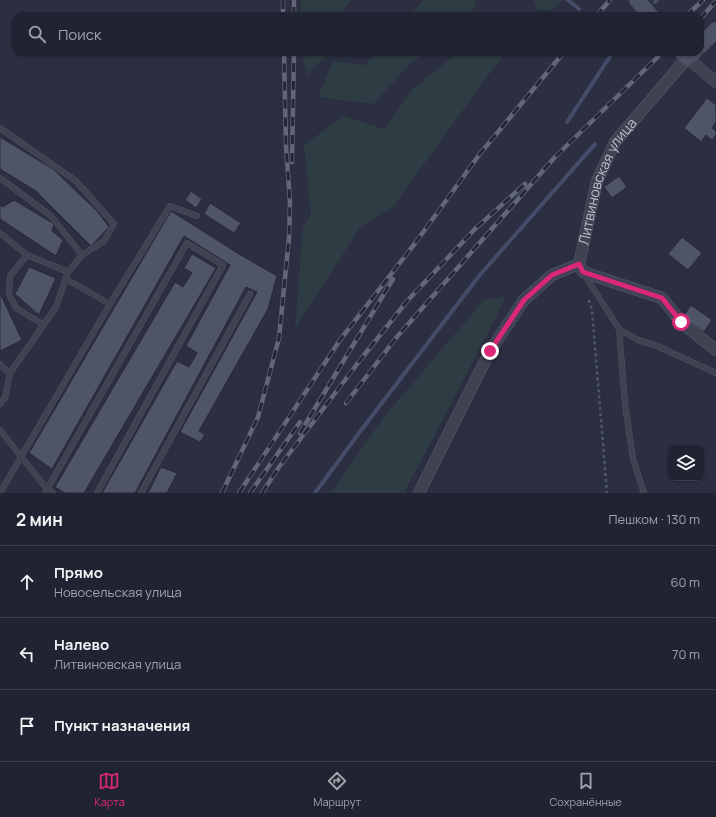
<!DOCTYPE html>
<html lang="ru">
<meta charset="utf-8">
<style>
:root{--surface:#202331;--page:#2d2f3d;--text:#f1f3f6;--muted:#a2a4ab;--line:#3d404d;--accent:#db2777}
body{margin:0;font-family:Manrope,sans-serif;background:var(--page);color:var(--text)}
.controls{position:absolute;right:12px;bottom:12px;display:grid;overflow:hidden;border-radius:8px;box-shadow:0 1px 3px #0004}
.controls button{width:36px;height:36px;display:grid;place-items:center;padding:0;border:0;border-bottom:1px solid var(--line);background:var(--surface);color:var(--text);font:20px sans-serif}
.stop{position:absolute;width:12px;height:12px;margin:-9px;border:3px solid #db2777;border-radius:50%;background:#fff}
.stop.end{background:#db2777;border-color:#fff;box-shadow:0 1px 4px #0008}
.list{margin:0;padding:0;list-style:none}
h2{display:flex;justify-content:space-between;align-items:center;height:52px;margin:0;padding:0 16px;font-size:17px}
h2 small{font-size:13px;font-weight:400;color:var(--muted)}
.list li{display:grid;grid-template-columns:26px 1fr auto;gap:12px;align-items:center;box-sizing:border-box;height:72px;padding:0 16px;border-top:1px solid var(--line)}
.list b{display:block;font-size:15px;white-space:nowrap}
.list p{margin:0;font-size:13px;white-space:nowrap;color:var(--muted)}
.list em{font-size:13px;font-style:normal;color:var(--muted)}
.icon{flex:none;width:22px;height:22px;fill:none;stroke:currentColor;stroke-width:2;stroke-linecap:round;stroke-linejoin:round}
.map{position:relative;flex:none;width:716px;height:493px;overflow:hidden}
.search{position:absolute;background:var(--surface);box-shadow:0 1px 3px #0004;left:12px;right:12px;top:12px;height:44px;display:flex;align-items:center;gap:10px;box-sizing:border-box;padding:0 14px;border-radius:12px;color:var(--muted);font-size:15px}
.sheet{height:268px;background:var(--surface)}
nav{display:flex;justify-content:space-around;align-items:center;box-sizing:border-box;height:56px;border-top:1px solid var(--line);background:var(--surface);font-size:11px;color:var(--muted)}
nav a{display:grid;justify-items:center;gap:2px}
nav .on{color:var(--accent)}
.map>svg:first-child{display:block}
.green{fill:#2e3d43}
.lines{fill:none;stroke-linecap:round;stroke-linejoin:round}
.stream{stroke:#444c6a;stroke-width:4}
.building{fill:#4f5468;stroke:#252939}
.lane-casing{stroke:#5a5d6c;stroke-width:6}
.street-casing{stroke:#5a5d6c;stroke-width:12}
.secondary-casing{stroke:#484b5b;stroke-width:16}
.path{stroke:#4d5a61;stroke-width:2.5;stroke-dasharray:3 3;stroke-linecap:butt}
.lane{stroke:#3f4251;stroke-width:5.5}
.street{stroke:#3f4251;stroke-width:11}
.secondary{stroke:#4d5164;stroke-width:15}
.rail-casing{stroke:#616678;stroke-width:4.5}
.rail{stroke:#232737;stroke-width:3;stroke-dasharray:9;stroke-linecap:butt}
.route{stroke:#db2777;stroke-width:5}
.labels{text-anchor:middle;stroke-width:4;stroke-linejoin:round;paint-order:stroke}
.street-label{font-size:14px;fill:#bcbecb;stroke:#232737}
</style>
<div class="map">
<svg width="716" height="493" viewBox="0 0 716 493">
<rect width="100%" height="100%" fill="#2b2f41"/>
<g class="green">
<path d="M301,0H352L345,7L342,16H301Z"/>
<path d="M424,0H476L471,16H409Z"/>
<path d="M534,0H564L551,10H537Z"/>
<path d="M301,52H330L307,75Z"/>
<path d="M377,52H427L411,63L373,104L318,97L333,61L366,65Z"/>
<path d="M458,52H505L392,208L360,227L295,329L303,226L311,214L304,145L344,116L384,129L413,89Z"/>
<path d="M505,297L496,318L404,493H331L383,418L484,300Z"/>
</g>
<g class="lines">
<g class="stream">
<path d="M568,0L579,9"/>
<path d="M655,2L657,0"/>
<path d="M567,122L613,52"/>
<path d="M315,493L362,429L479,276L595,144"/>
</g>
</g>
<g class="building">
<path d="M707,98L716,105V122L712,128L716,131V135L712,140L706,135L701,142L684,128Z"/>
<path d="M0,137L53,169L98,212L109,227L91,246L36,191L0,169Z"/>
<path d="M619,176L627,187L612,198L604,187Z"/>
<path d="M191,191L202,199L196,208L185,200Z"/>
<path d="M14,200L54,224L52,231L63,240L56,256L0,219V205L3,207Z"/>
<path d="M210,203L241,223L234,233L204,214Z"/>
<path d="M171,211L239,254L277,276L268,309L199,431L205,435L200,442L180,432L257,292L246,287L135,493H102L177,361L189,367L197,353L186,346L230,265L184,236L52,469L29,453Z"/>
<path d="M682,237L702,253L688,270L668,254Z"/>
<path d="M192,254L216,268L84,493H65L55,487L175,282L183,287L192,273L184,268Z"/>
<path d="M29,267L56,278L39,315L15,294Z"/>
<path d="M0,293L22,340L0,351Z"/>
<path d="M691,305L712,320L704,332L683,317Z"/>
<path d="M161,467L177,473L167,493H148Z"/>
</g>
<g class="lines">
<defs>
<g id="lane">
<path d="M0,128L76,181L114,224L104,241L82,255L68,272L56,307L10,373L5,398L0,404"/>
<path d="M0,178L51,216L82,255"/>
<path d="M0,233L27,255L68,272"/>
<path d="M27,255L10,276L9,294L16,308L44,325"/>
<path d="M584,274L619,329L638,340L655,345L716,373"/>
<path d="M66,279L110,304"/>
<path d="M619,329L625,404L633,459L644,493"/>
<path d="M0,364L1,366L10,373"/>
<path d="M0,430L47,489L53,493"/>
<path d="M0,493L110,304L170,206L197,216"/>
<path d="M45,493L187,243L223,265L97,493"/>
<path d="M141,493L250,294"/>
</g>
<g id="street">
<path d="M579,264L583,272L662,298L681,322L716,350"/>
<path id="s1" d="M419,493L490,351L524,300L552,275L579,264L597,181L615,142L687,58L716,82"/>
</g>
<g id="secondary">
<path d="M637,0L651,16"/>
<path d="M700,46L716,30"/>
<path d="M682,52L687,58L694,52"/>
</g>
</defs>
<use href="#lane" class="lane-casing"/>
<use href="#street" class="street-casing"/>
<use href="#secondary" class="secondary-casing"/>
<path class="path" d="M589,300L592,310L607,493"/>
<use href="#lane" class="lane"/>
<use href="#street" class="street"/>
<use href="#secondary" class="secondary"/>
<defs>
<g id="rail">
<path d="M283,0V16"/>
<path d="M294,16V0"/>
<path d="M596,16L610,0"/>
<path d="M686,16L703,0"/>
<path d="M700,19L716,1"/>
<path d="M292,162L294,52"/>
<path d="M346,403L396,338L555,157L663,52"/>
<path d="M300,433L393,279"/>
<path d="M222,493L258,417L279,338L289,238L290,202L286,146L284,52"/>
<path d="M239,493L340,340L416,242L479,155L564,52"/>
<path d="M250,493L300,422"/>
<path d="M262,493L279,467L361,359L408,300L475,229L525,184"/>
</g>
</defs>
<use href="#rail" class="rail-casing"/>
<use href="#rail" class="rail"/>
</g>
<g class="lines">
<path class="route" d="M490,351L524,300L552,275L579,264L583,272L662,298L681,322"/>
</g>
<g class="labels">
<g class="street-label">
<text dy="5" stroke="none"><textPath href="#s1" startOffset="375">Литвиновская улица</textPath></text>
</g>
</g>
</svg>
<div class="controls">
<button><svg class="icon" aria-label="layers" viewBox="0 0 24 24"><path d="M12 4l9 5-9 5-9-5zM3 14l9 5 9-5"/></svg></button>
</div>
<div class="stop" style="left:681px;top:322px"></div>
<div class="stop end" style="left:490px;top:351px"></div>
<div class="search"><svg class="icon" aria-label="search" viewBox="0 0 24 24"><circle cx="10" cy="10" r="6"/><path d="M15 15l6 6"/></svg>Поиск</div>
</div>
<section class="sheet">
<h2>2 мин<small>Пешком · 130 m</small></h2>
<ul class="list">
<li><svg class="icon" aria-label="ahead" viewBox="0 0 24 24"><path d="M12 20V5M6 11l6-6 6 6"/></svg><div><b>Прямо</b><p>Новосельская улица</p></div><em>60 m</em></li>
<li><svg class="icon" aria-label="left" viewBox="0 0 24 24"><path d="M17 20v-9H6M10 6l-5 5 5 5"/></svg><div><b>Налево</b><p>Литвиновская улица</p></div><em>70 m</em></li>
<li><svg class="icon" aria-label="arrive" viewBox="0 0 24 24"><path d="M6 21V4h12l-3 4 3 4H6"/></svg><div><b>Пункт назначения</b></div></li>
</ul>
</section>
<nav>
<a class="on"><svg class="icon" aria-label="map" viewBox="0 0 24 24"><path d="M3 6l6-2 6 2 6-2v14l-6 2-6-2-6 2zM9 4v14M15 6v14"/></svg>Карта</a>
<a><svg class="icon" aria-label="directions" viewBox="0 0 24 24"><path d="M12 3l9 9-9 9-9-9zM9 14v-3h6M13 9l2 2-2 2"/></svg>Маршрут</a>
<a><svg class="icon" aria-label="saved" viewBox="0 0 24 24"><path d="M7 4h10v16l-5-4-5 4z"/></svg>Сохранённые</a>
</nav>
